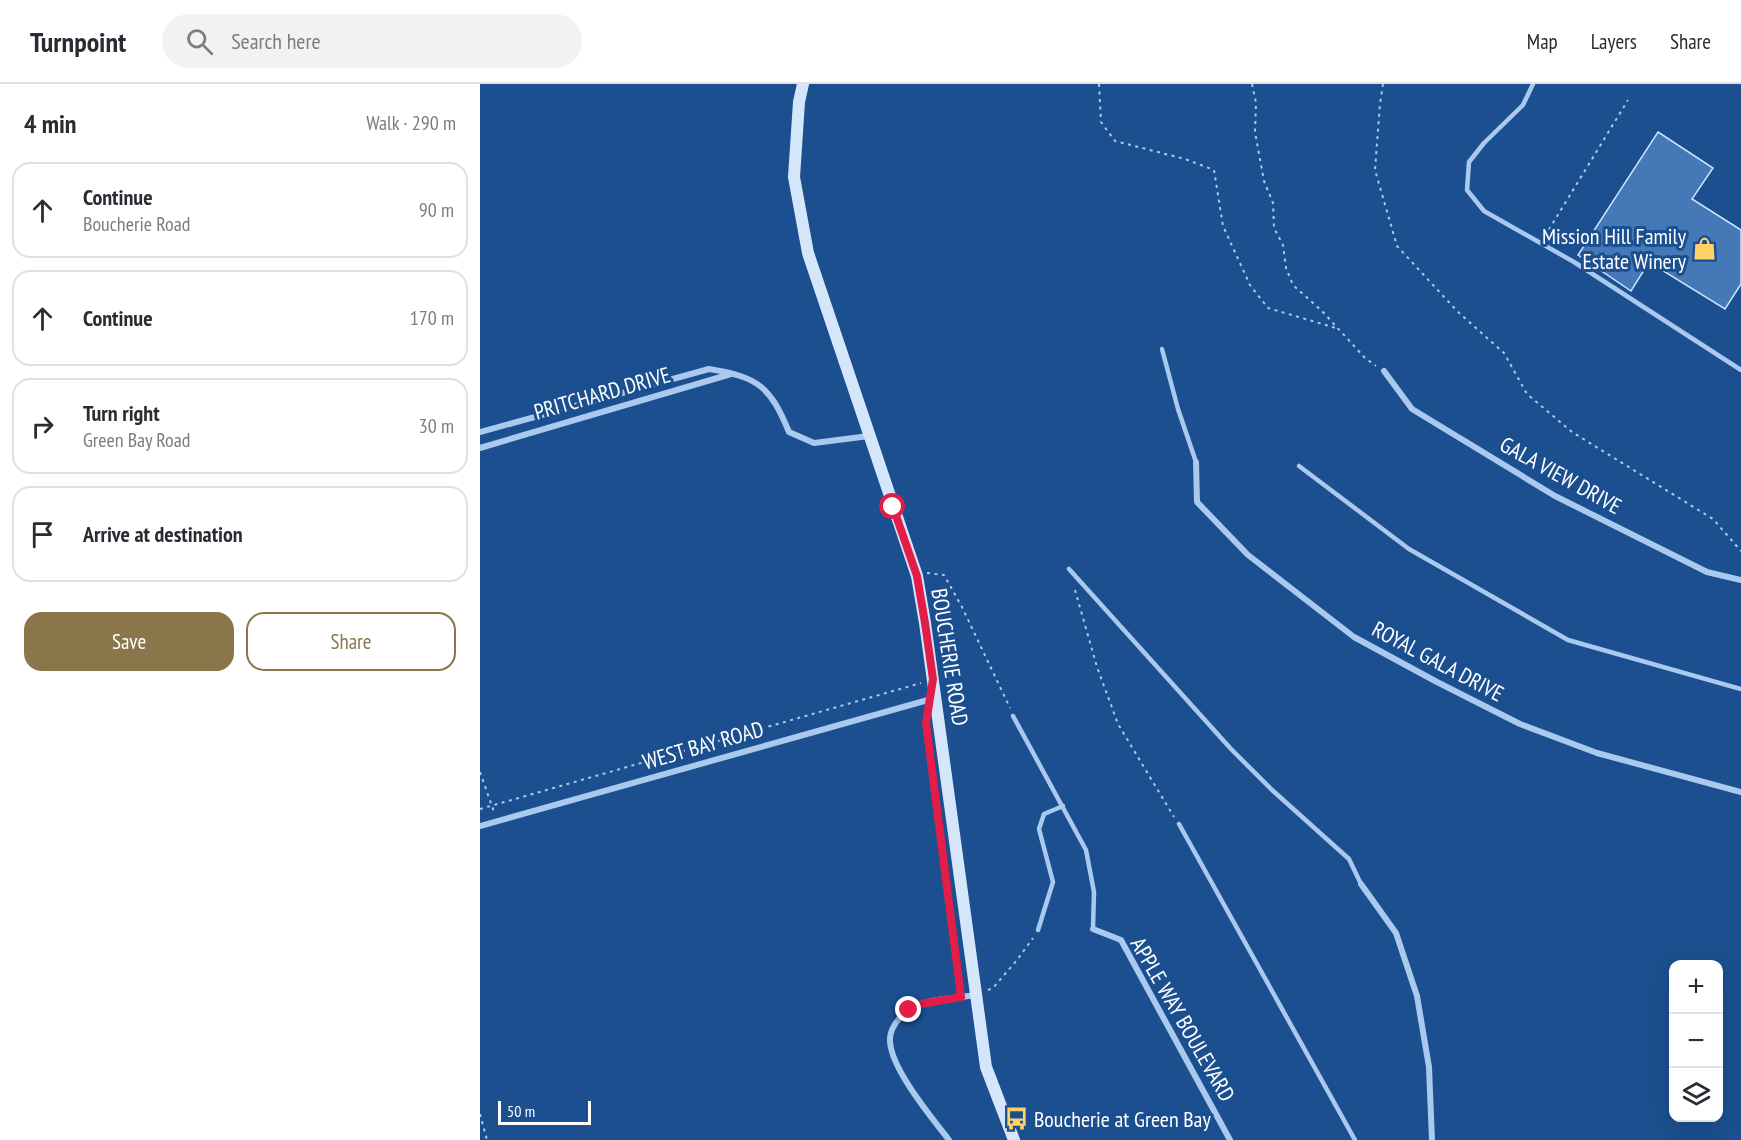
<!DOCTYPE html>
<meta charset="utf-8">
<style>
:root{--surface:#fff;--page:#f2f2f3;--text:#2b2b33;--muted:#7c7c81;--line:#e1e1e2;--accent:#8a764a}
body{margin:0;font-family:"PT Sans Narrow",sans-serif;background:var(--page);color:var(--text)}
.controls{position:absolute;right:18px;bottom:18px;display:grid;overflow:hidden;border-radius:12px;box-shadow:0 6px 24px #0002}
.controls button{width:54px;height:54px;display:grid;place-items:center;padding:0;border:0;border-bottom:2px solid var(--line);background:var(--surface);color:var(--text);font:30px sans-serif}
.scale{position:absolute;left:18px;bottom:15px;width:93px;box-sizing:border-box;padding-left:6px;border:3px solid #fff;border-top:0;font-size:16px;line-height:21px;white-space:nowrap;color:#fff;-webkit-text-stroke:4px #1b4f8f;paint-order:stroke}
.stop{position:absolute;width:18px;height:18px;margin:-14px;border:4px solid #e11d48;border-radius:50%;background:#fff}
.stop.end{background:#e11d48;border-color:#fff;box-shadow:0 2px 6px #0008}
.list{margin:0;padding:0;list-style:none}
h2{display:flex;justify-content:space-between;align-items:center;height:78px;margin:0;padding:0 24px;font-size:26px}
h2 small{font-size:20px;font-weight:400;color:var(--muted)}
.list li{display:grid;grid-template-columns:39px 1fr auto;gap:18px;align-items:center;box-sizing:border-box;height:96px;margin:0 12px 12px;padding:0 12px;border:2px solid var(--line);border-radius:18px}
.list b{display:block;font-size:22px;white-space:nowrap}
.list p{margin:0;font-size:20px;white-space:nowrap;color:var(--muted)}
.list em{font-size:20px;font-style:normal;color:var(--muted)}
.actions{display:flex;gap:12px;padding:18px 24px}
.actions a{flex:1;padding:14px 0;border:2px solid var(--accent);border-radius:18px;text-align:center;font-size:21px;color:var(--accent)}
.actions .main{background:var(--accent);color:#fff}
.icon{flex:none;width:33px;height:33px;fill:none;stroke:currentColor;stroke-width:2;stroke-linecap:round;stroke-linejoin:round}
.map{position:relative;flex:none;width:1261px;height:1056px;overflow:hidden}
header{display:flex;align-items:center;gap:36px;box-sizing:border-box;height:84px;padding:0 30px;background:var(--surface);border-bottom:2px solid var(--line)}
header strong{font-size:28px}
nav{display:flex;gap:33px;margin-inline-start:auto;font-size:21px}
.search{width:420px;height:54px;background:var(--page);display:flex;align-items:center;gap:15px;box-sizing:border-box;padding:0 21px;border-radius:33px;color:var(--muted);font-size:22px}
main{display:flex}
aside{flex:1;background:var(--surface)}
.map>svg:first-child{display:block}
.building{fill:#4478b7;stroke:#cfe3fa;stroke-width:1.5}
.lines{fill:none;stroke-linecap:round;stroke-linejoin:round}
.path{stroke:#a9c9ee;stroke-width:2;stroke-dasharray:3 4.5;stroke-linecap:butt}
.lane{stroke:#a9c9ee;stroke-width:4.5}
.street{stroke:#a9c9ee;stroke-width:6}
.secondary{stroke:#d6e6fa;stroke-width:12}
.route{stroke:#e11d48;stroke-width:8}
.labels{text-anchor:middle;stroke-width:6;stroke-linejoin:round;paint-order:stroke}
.poi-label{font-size:22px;fill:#fff;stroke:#1b4f8f;text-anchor:end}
.street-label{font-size:22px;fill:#fff;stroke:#1b4f8f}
</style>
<header>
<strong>Turnpoint</strong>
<div class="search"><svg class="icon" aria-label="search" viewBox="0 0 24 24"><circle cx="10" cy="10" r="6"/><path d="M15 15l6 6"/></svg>Search here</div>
<nav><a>Map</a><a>Layers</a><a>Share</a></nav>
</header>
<main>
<aside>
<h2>4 min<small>Walk · 290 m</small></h2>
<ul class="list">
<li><svg class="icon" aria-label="ahead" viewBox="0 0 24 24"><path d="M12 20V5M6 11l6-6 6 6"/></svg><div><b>Continue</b><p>Boucherie Road</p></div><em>90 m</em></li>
<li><svg class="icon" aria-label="ahead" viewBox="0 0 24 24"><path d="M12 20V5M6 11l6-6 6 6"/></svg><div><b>Continue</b></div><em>170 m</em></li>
<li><svg class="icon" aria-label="right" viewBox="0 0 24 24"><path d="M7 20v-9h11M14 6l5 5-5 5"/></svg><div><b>Turn right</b><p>Green Bay Road</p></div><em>30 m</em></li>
<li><svg class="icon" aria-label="arrive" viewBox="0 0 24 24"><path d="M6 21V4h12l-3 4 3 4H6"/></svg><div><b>Arrive at destination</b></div></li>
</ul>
<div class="actions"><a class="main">Save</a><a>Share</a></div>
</aside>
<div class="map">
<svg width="1261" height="1056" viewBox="0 0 1261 1056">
<rect width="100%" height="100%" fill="#1b4f8f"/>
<path class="building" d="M1178,48L1233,84L1212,115L1261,146V200L1245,225L1169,178L1151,207L1098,171Z"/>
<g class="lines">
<g class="path">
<path d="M619,0L621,38L635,57L705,75L734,86L743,142L770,201L788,224L856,244"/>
<path d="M772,0L776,19L775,48L784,97L793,119L794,144L803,161L806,184L813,201L842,227L885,274L896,282"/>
<path d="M903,0L900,20L895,86L917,162L977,227L1024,269L1047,310L1092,348L1233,435L1261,467"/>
<path d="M1065,152L1148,16"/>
<path d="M447,489L464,491L482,523L530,624"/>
<path d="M595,506L617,583L638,640L694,733"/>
<path d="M447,654L479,904"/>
<path d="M0,688L14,728"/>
<path d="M0,725L441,599"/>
<path d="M508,906L513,904L537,876L553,854"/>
<path d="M0,1030L7,1056"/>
</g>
<g class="lane">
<path d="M1053,0L1043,21L1004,59L989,78L987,106L1004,127L1094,178L1261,286"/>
<path d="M682,265L698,325L716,378"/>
<path d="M819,382L929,465L1088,556L1261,605"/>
<path d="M589,485L751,665L791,705L869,775L881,800"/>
<path d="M533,632L606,766L614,808L613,845"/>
<path d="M699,740L875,1056"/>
<path d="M558,846L573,798L559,745L564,730L583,722"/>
</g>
<g class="street">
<path d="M904,287L932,325L1075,412L1227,488L1261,496"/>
<path d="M0,348L229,285C278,293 290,302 309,348L334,359L389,352"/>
<path d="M0,364L251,290"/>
<path d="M716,378L717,418L768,471L874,553L957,598L1040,640L1117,669L1261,708"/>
<path d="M0,742L455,614"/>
<path d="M881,800L916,849L937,912L949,983L952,1056"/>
<path d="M613,845L641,856L750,1056"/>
<path d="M469,1056C452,1034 411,985 410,957C409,941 426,925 440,920C457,914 478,914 496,911"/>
</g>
<path class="secondary" d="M323,0L319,18L314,93L328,169L437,492L445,539L506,983L534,1056"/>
</g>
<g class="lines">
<path class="route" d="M413,423L437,492L445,539L453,595L446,639L481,913L441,920L429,926"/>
</g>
<defs>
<symbol id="shop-bare" viewBox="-9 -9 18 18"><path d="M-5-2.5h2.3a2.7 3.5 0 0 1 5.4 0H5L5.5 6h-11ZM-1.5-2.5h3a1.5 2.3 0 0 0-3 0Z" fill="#ffd166" stroke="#1b4f8f" stroke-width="2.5" paint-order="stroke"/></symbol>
<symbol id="bus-bare" viewBox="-9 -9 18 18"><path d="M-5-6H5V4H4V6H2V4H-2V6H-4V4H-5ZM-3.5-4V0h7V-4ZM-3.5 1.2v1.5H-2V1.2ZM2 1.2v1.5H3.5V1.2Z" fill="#ffd166" stroke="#1b4f8f" stroke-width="2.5" paint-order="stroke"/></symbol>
</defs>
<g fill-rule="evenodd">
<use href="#shop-bare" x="1208" y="148" width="33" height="33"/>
<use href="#bus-bare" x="520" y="1018" width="33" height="33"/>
</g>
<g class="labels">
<g class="poi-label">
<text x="1206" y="160">Mission Hill Family<tspan x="1206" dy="25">Estate Winery</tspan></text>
<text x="554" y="1043" text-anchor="start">Boucherie at Green Bay</text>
</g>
<g class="street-label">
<text transform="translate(122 309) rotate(-16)" y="8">PRITCHARD DRIVE</text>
<text transform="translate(1081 391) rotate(29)" y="8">GALA VIEW DRIVE</text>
<text transform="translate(470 573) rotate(81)" y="8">BOUCHERIE ROAD</text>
<text transform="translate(958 577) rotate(28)" y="8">ROYAL GALA DRIVE</text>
<text transform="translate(223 661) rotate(-16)" y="8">WEST BAY ROAD</text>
<text transform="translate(703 935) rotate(60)" y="8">APPLE WAY BOULEVARD</text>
</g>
</g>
</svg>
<div class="controls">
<button>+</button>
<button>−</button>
<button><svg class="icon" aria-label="layers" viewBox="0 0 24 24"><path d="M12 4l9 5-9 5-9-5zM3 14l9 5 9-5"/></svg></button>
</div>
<div class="scale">50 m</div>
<div class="stop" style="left:413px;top:423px"></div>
<div class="stop end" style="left:429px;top:926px"></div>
</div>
</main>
